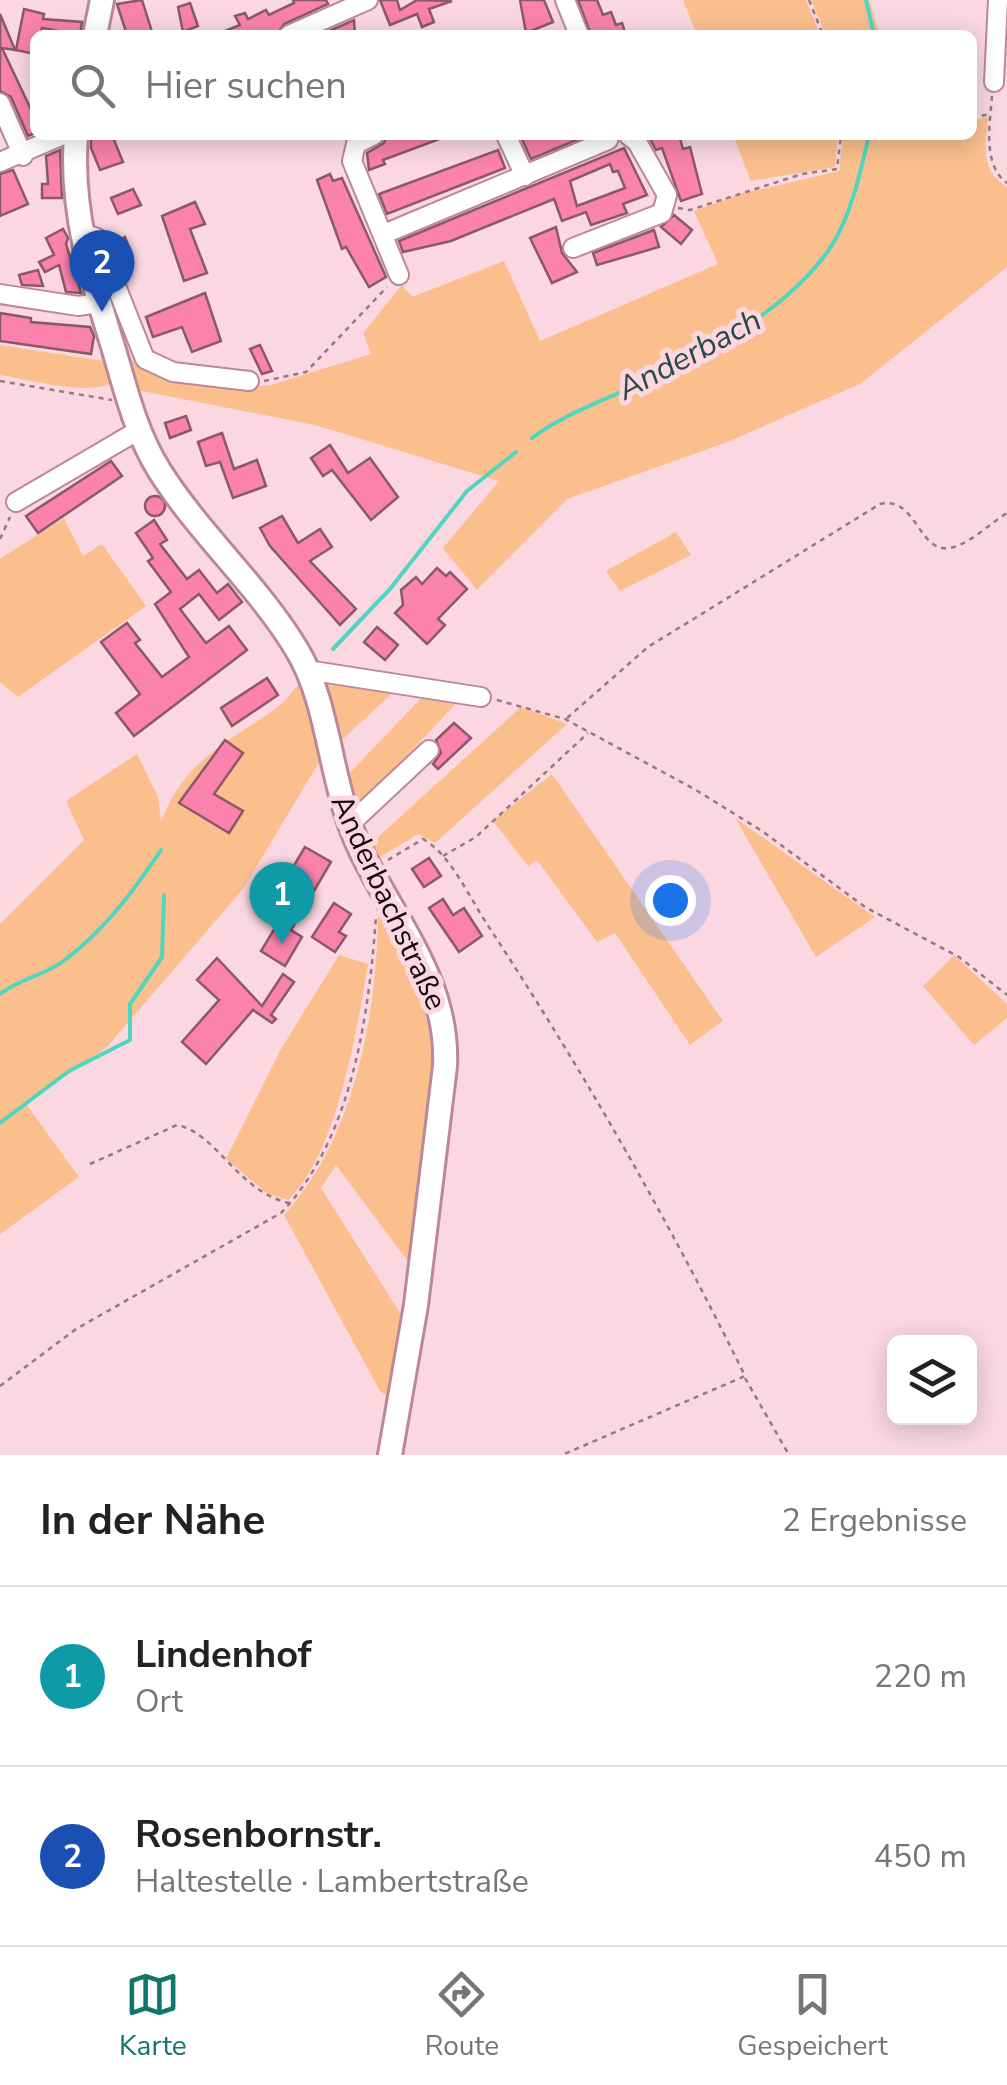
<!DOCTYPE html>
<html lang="de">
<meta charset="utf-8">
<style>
:root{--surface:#fff;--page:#f2f2f2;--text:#222;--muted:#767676;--line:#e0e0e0;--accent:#0f766e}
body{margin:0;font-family:"Nunito Sans",sans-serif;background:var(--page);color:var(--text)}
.controls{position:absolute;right:30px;bottom:30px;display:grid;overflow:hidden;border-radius:15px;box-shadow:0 5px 25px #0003}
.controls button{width:90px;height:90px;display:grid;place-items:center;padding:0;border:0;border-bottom:2px solid var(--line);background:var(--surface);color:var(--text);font:50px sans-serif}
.you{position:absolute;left:670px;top:900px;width:35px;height:35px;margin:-25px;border:8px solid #fff;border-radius:50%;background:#1a73e8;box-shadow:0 0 0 15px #1a73e833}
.badge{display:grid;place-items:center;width:65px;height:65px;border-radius:50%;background:var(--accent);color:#fff;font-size:32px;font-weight:700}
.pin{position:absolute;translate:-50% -82px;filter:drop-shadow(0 2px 5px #0008)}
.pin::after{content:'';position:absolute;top:52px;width:35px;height:30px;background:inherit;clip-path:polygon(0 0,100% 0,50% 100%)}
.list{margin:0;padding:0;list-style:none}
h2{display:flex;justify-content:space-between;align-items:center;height:130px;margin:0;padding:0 40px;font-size:42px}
h2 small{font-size:32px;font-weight:400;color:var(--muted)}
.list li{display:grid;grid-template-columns:65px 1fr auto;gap:30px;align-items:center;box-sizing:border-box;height:180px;padding:0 40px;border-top:2px solid var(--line)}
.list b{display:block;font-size:38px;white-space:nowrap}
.list p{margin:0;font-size:32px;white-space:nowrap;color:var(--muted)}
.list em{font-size:32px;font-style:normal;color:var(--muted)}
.icon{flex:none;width:55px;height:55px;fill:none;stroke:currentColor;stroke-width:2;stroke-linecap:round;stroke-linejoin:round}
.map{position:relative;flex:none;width:1007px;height:1455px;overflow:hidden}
.search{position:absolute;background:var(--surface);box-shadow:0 5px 25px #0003;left:30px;right:30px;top:30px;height:110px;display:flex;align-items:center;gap:25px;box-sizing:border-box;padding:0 35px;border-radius:15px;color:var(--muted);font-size:38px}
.sheet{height:490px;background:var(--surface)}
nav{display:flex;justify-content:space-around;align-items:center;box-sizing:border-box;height:140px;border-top:2px solid var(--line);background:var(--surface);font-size:28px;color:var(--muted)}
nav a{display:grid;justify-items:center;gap:5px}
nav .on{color:var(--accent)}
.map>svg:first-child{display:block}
.green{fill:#fbbf8e}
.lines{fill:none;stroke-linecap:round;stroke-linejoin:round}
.stream{stroke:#50d6bf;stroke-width:4}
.building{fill:#fa82ac;stroke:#8a5969;stroke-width:2.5;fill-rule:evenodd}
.minor-casing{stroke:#bc8897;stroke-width:22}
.major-casing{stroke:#bc8897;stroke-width:28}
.path{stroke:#947980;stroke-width:2.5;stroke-dasharray:5 5;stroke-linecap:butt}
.minor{stroke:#fff;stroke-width:18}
.major{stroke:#fff;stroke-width:22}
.labels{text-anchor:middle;stroke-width:10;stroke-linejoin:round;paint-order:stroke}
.street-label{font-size:30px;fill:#17060b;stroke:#fad7e1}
.water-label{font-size:32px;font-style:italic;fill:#2c4943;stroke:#fad7e1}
</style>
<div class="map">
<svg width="1007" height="1455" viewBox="0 0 1007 1455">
<rect width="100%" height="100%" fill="#fad7e1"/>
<g class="green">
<path d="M683,0H806L820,35H697Z"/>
<path d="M811,0H869L880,35H826Z"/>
<path d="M988,117C986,145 979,170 1007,187V267L860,384L725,443L567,499L477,590L443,548L499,481L315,425L132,389L123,361L140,360L250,387L271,385L371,354L363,333L402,285L412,297L504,261L540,341L718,264L694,211L740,194L839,171L843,135H972V120Z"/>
<path d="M733,135H838L835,167L751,181Z"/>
<path d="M0,345L110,362L114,381C94,398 27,379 0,375Z"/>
<path d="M64,518L83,556L102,544L146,606L18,697L0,682V559Z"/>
<path d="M676,532L691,555L620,591L606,571Z"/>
<path d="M323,673L398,688L333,748Z"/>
<path d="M306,676L315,704L321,759L243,889L107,1047L26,1104L79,1177L0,1234V924L84,840L66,801L137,754L158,797L161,822C183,762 225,744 274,710C286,701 296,687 306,676Z"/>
<path d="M427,692L463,696L351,815L340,783Z"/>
<path d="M521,707L567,724L435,843L418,834L372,862L365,849Z"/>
<path d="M552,774L723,1021L690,1045L615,933L597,942L537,860L528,866L493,821Z"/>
<path d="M735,818L875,917L816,957Z"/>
<path d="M385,905L442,1037L415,1271L336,1165L321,1188L407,1324L384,1455H376L390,1398L380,1391L284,1215C356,1136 378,1010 378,907Z"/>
<path d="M339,955L368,964C357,1030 337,1154 288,1200L268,1194L226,1159L281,1049Z"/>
<path d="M954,955L1007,1004V1018L974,1045L923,986Z"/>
</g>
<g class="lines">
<g class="stream">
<path d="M866,0L874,35"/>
<path d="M532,438C562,415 600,402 634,386C702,355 784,313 828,251C850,220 861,171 869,135"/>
<path d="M333,649L390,589L467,491L516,452"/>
<path d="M0,994C20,978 43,976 62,962C103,932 133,892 161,850"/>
<path d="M0,1123L69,1071L130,1040V1004L162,957L164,895"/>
</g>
</g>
<g class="building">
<path d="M142,0L152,32L127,35L117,4Z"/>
<path d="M293,0H326L328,4L284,24L277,35H215L240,25L235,16L245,13L248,19L266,10L269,15L294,3Z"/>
<path d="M380,0H397L400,10L417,0L452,1L429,9L434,22L422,27L417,14L390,25Z"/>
<path d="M520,0H544L553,22L526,33Z"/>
<path d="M578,0H597L603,15L611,12L616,25L622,23L625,32L591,35Z"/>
<path d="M190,3L198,26L183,32L178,7Z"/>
<path d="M24,9L44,14L43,19L82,22L80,35L42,28L40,35H35V54L16,50Z"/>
<path d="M0,14L15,50L2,48L35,118V133L28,136L11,97L0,91Z"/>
<path d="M354,20L355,35H320Z"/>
<path d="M91,135H112L123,162L100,170L91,148Z"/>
<path d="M387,135H450L383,160L385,164L369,170L367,153L384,143Z"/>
<path d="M525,135H586V136L531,159L521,137Z"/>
<path d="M648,135H679L683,149L690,147L702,194L681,201L662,148L656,150Z"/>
<path d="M624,148L647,195L623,204L627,213L591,225L586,212L562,221L554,199L451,241L403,252L399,241ZM610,164L613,172L618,171L625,188L577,206L570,181Z"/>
<path d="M60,150L62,198H42V184H48L46,156Z"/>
<path d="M498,150L505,168L387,214L379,194Z"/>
<path d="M13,170L28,204L0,216V174Z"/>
<path d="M330,174L333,181L342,178L386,277L369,287L346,247L342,249L317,180Z"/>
<path d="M133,189L141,205L118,214L111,198Z"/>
<path d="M195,202L205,224L190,229L207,273L184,281L162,216Z"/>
<path d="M674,215L692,230L681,244L661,227Z"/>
<path d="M556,227L562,253L577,272L552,283L530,238Z"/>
<path d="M63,229L68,238L66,244L81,293L66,292L59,265L45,272L39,262L54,255L46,238Z"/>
<path d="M654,230L659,247L597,265L593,253Z"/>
<path d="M125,237L131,253L118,258L112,243Z"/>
<path d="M38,270L43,286L22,285L19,275Z"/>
<path d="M205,293L221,341L192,352L182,327L153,337L146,317Z"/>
<path d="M0,313L31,318V322L90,327L94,336L91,354L0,341Z"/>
<path d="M260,345L272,371L262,374L250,349Z"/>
<path d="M186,416L191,430L170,438L165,423Z"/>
<path d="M222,433L234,469L257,460L266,486L233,498L220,462L206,466L198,442Z"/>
<path d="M330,445L348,473L370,458L398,497L371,520L332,470L323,476L311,458Z"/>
<path d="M111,461L122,476L38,533L26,516Z"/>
<circle cx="155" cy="506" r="10"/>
<path d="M282,516L298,543L320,529L332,547L310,561L356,609L340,625L270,546L260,528Z"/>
<path d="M154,520L167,540L160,544L187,579L199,570L217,593L228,584L242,602L219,620L199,594L180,609L206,643L229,626L247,650L134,736L116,713L140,694L101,642L127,623L140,640L135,643L162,677L189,657L155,604L171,592L148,561L153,558L136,533Z"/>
<path d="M437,568L446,576L450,572L467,589L438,619L445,625L427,644L395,613L403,605L401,590L416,577L422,584Z"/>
<path d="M377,627L398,645L385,660L364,642Z"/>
<path d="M267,678L278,695L232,726L221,708Z"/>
<path d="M454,723L471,738L438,769L433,764L441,753L436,740Z"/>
<path d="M225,740L243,753L214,794L243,811L229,833L179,803Z"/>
<path d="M305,847L331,862L291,930L302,937L285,966L261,951L286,910L272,902Z"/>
<path d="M429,858L441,876L424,887L412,869Z"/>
<path d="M443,899L453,915L464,908L482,936L459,952L429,908Z"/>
<path d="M334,903L351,914L339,932L346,936L335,952L312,937Z"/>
<path d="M217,958L262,1006L283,974L294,982L271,1015L276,1019L272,1023L253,1010L206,1064L182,1042L219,1000L197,980Z"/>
</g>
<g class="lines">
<defs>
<g id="minor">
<path d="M565,0L579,35"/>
<path d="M289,35L368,0"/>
<path d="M994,82L998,0"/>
<path d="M0,103L23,156"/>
<path d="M374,135L356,144L352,161L399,275"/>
<path d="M506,135L525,176"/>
<path d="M0,162L63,135"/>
<path d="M80,232L97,238L145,359L173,372L249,381"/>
<path d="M384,234L608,140L610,135"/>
<path d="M573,248L662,213L667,195L637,142L628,135"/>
<path d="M0,294L78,306L100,303"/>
<path d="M16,502L139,430"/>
<path d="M307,670L481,697"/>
<path d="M349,825L429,750"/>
</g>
<g id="major">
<path d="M95,35L102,0"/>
<path d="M76,135C70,211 92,279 114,350C126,391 136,433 159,470C199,534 258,585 297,650C331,706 329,786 361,851C396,923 449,983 445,1066L416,1305L390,1455"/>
</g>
</defs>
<use href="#minor" class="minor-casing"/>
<use href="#major" class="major-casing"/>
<g class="path">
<path d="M809,0L823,35"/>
<path d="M992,96C990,123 982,165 1007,183"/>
<path d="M972,118L990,114"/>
<path d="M678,208L690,210L802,174L837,169L841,135"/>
<path d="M0,381L112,400"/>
<path d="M264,381L306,372L387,287"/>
<path d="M0,539L10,517"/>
<path d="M497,700L565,719L696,790L762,831L865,907L959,957L1007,995"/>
<path d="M567,718L648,647L880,504C918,495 918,558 954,547C973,541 991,523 1007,513"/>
<path d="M443,856L476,837L588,733"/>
<path d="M388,860L423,839C451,855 469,897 487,924C582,1069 669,1221 745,1376L562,1455"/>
<path d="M90,1164L177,1125C217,1133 237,1191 289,1203"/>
<path d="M745,1378L789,1455"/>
<path d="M0,1386L76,1329L281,1213C352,1139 369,1015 376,916"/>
</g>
<use href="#minor" class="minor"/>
<use href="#major" class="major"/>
</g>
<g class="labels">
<g class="street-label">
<text transform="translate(389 902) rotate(65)" y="10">Anderbachstraße</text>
</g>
<g class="water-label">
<text transform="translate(689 354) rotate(-28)" y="11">Anderbach</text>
</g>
</g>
</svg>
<div class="controls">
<button><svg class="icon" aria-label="layers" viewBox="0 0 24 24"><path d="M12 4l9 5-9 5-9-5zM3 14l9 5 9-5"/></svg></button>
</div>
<div class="you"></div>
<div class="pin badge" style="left:282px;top:944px;background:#0f9aa8">1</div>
<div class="pin badge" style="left:102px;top:312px;background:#1a4fb4">2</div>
<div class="search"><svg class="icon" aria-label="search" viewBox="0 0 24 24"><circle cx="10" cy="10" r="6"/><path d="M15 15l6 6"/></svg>Hier suchen</div>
</div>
<section class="sheet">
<h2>In der Nähe<small>2 Ergebnisse</small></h2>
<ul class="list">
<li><span class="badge" style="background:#0f9aa8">1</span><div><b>Lindenhof</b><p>Ort</p></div><em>220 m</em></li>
<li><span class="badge" style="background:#1a4fb4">2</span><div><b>Rosenbornstr.</b><p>Haltestelle · Lambertstraße</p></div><em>450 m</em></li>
</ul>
</section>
<nav>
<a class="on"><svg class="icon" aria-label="map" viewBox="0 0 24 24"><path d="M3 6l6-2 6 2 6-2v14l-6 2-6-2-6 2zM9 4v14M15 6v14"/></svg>Karte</a>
<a><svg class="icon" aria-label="directions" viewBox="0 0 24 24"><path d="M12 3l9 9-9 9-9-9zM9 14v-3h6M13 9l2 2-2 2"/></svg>Route</a>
<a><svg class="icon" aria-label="saved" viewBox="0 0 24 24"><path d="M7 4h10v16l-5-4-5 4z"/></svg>Gespeichert</a>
</nav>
